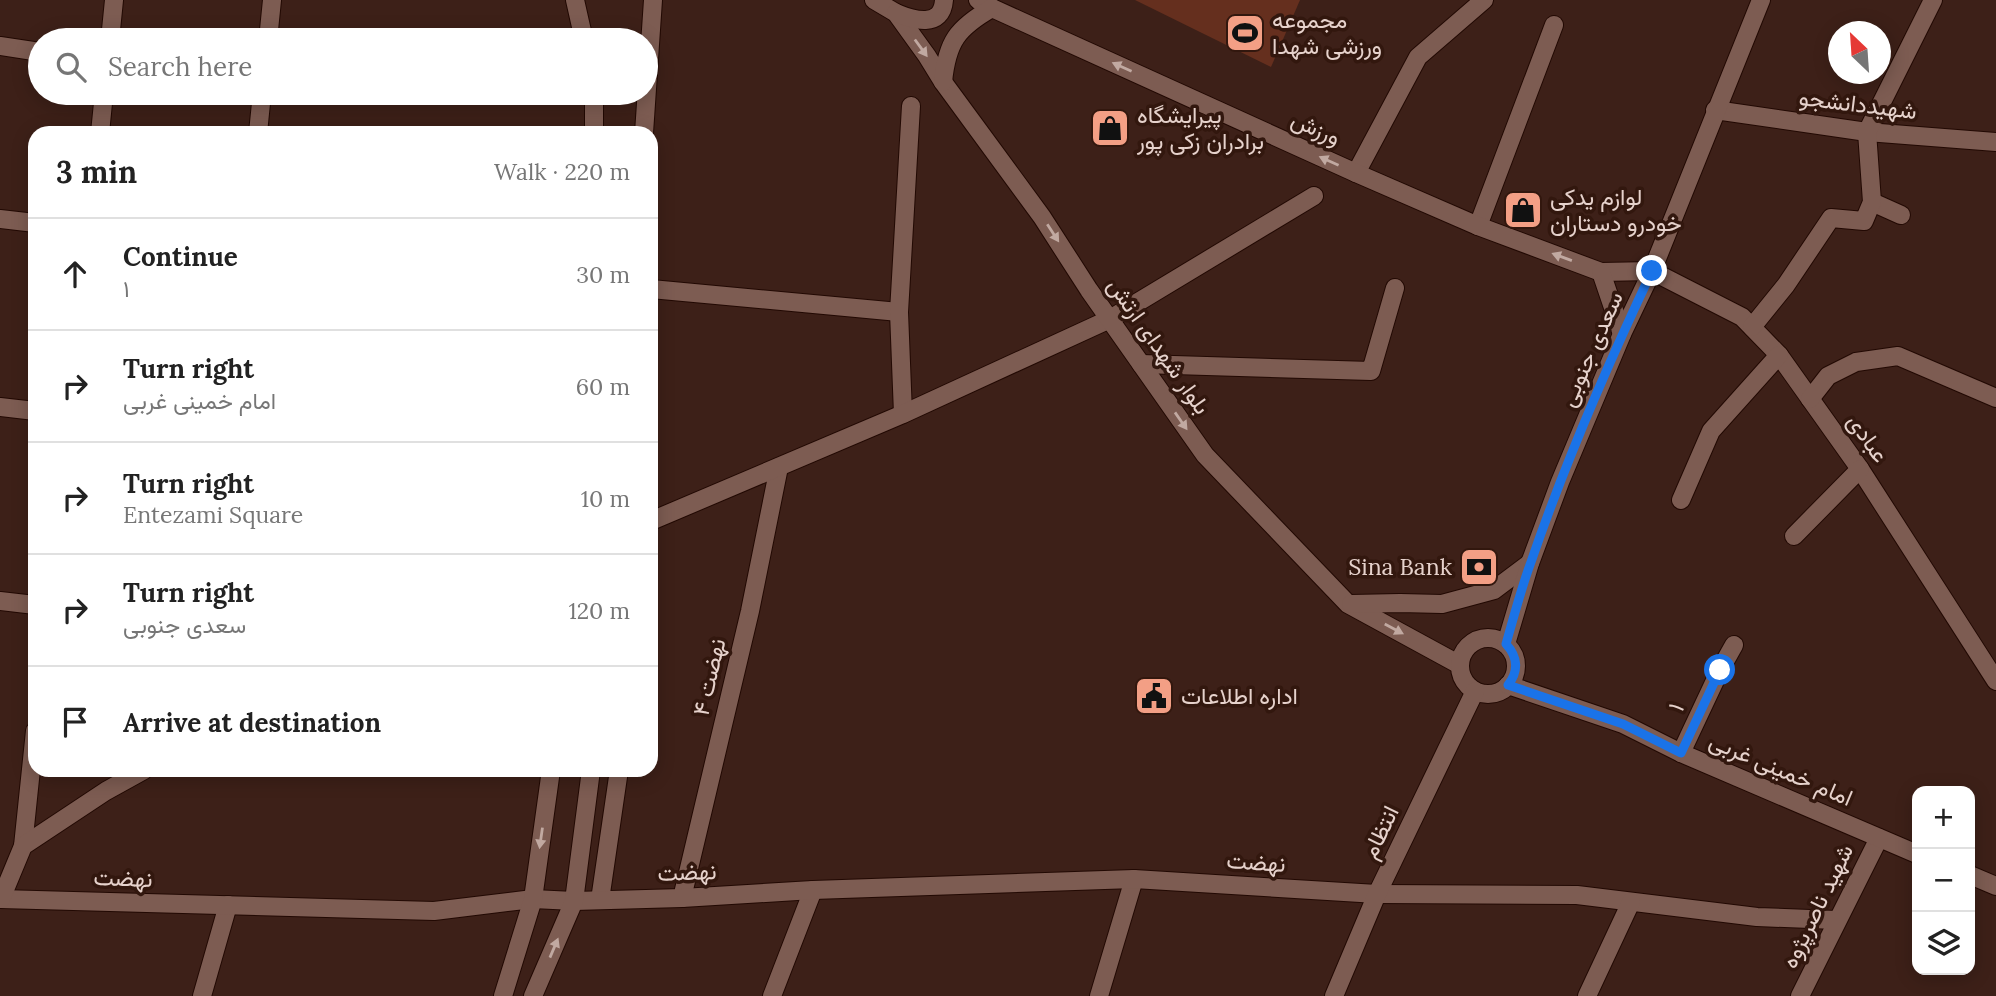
<!DOCTYPE html>
<meta charset="utf-8">
<style>
:root{--surface:#fff;--page:#f6f6f6;--text:#222;--muted:#767676;--line:#e0e0e0}
body{margin:0;font-family:Lora,Vazirmatn,serif;background:var(--page);color:var(--text)}
.controls{position:absolute;right:21px;bottom:21px;display:grid;overflow:hidden;border-radius:14px;box-shadow:0 4px 18px #0003}
.controls button{width:63px;height:63px;display:grid;place-items:center;padding:0;border:0;border-bottom:2px solid var(--line);background:var(--surface);color:var(--text);font:35px sans-serif}
.compass{position:absolute;left:1828px;top:21px;width:63px;height:63px;border-radius:50%;background:var(--surface);box-shadow:0 4px 18px #0003;rotate:335deg}
.stop{position:absolute;width:21px;height:21px;margin:-16px;border:5px solid #1a73e8;border-radius:50%;background:#fff}
.stop.end{background:#1a73e8;border-color:#fff;box-shadow:0 2px 7px #0008}
.list{margin:0;padding:0;list-style:none}
h2{display:flex;justify-content:space-between;align-items:center;height:91px;margin:0;padding:0 28px;font-size:30px}
h2 small{font-size:23px;font-weight:400;color:var(--muted)}
.list li{display:grid;grid-template-columns:46px 1fr auto;gap:21px;align-items:center;box-sizing:border-box;height:112px;padding:0 28px;border-top:2px solid var(--line)}
.list b{display:block;font-size:26px;white-space:nowrap}
.list p{margin:0;font-size:23px;white-space:nowrap;color:var(--muted)}
.list em{font-size:23px;font-style:normal;color:var(--muted)}
.icon{flex:none;width:38px;height:38px;fill:none;stroke:currentColor;stroke-width:2;stroke-linecap:round;stroke-linejoin:round}
.map{position:relative;flex:none;width:1996px;height:996px;overflow:hidden}
.search{position:absolute;background:var(--surface);box-shadow:0 4px 18px #0003;left:28px;top:28px;width:630px;height:77px;display:flex;align-items:center;gap:18px;box-sizing:border-box;padding:0 24px;border-radius:38px;color:var(--muted);font-size:26px}
.panel{position:absolute;background:var(--surface);box-shadow:0 4px 18px #0003;left:28px;top:126px;width:630px;height:651px;border-radius:21px}
.map>svg:first-child{display:block}
.grass{fill:#652f1e}
.lines{fill:none;stroke-linecap:round;stroke-linejoin:round}
.minor-casing{stroke:#220903;stroke-width:20}
.tertiary-casing{stroke:#220903;stroke-width:20}
.secondary-casing{stroke:#220903;stroke-width:20}
.minor{stroke:#7d5c52;stroke-width:18}
.tertiary{stroke:#7d5c52;stroke-width:18}
.secondary{stroke:#7d5c52;stroke-width:18}
.oneway{fill:#c1a9a1}
.route{stroke:#1a73e8;stroke-width:9}
.labels{text-anchor:middle;stroke-width:7;stroke-linejoin:round;paint-order:stroke}
.poi-label{font-size:23px;fill:#e6d2cc;stroke:#32170e;text-anchor:start}
.street-label{font-size:23px;fill:#e6d2cc;stroke:#32170e}
</style>
<div class="map">
<svg width="1996" height="996" viewBox="0 0 1996 996">
<rect width="100%" height="100%" fill="#3d2018"/>
<path class="grass" d="M1135,0H1300L1271,67Z"/>
<g class="lines">
<defs>
<g id="minor">
<path d="M110,40L114,0"/>
<path d="M268,40L272,0"/>
<path d="M0,46L40,52"/>
<path d="M1715,110L1867,132L1996,142"/>
<path d="M100,133L104,93"/>
<path d="M258,133L262,93"/>
<path d="M1356,173L1418,57L1484,0"/>
<path d="M1872,202L1901,215"/>
<path d="M0,219L35,223"/>
<path d="M1478,226L1554,25"/>
<path d="M1652,271L1742,317L1779,355L1860,469L1996,681"/>
<path d="M651,289L899,312"/>
<path d="M1110,319L1314,196"/>
<path d="M1752,327L1786,285L1831,218L1864,221L1872,202L1867,132L1933,0"/>
<path d="M1141,364L1371,371L1395,288"/>
<path d="M1810,399L1828,376L1856,362L1898,356L1996,398"/>
<path d="M0,407L35,411"/>
<path d="M903,414L899,312L911,106"/>
<path d="M1681,500L1711,431L1779,355"/>
<path d="M1794,536L1860,469"/>
<path d="M0,601L35,605"/>
<path d="M1681,753L1720,670L1734,645"/>
<path d="M23,846L35,731"/>
<path d="M1377,894L1577,895L1757,917L1836,920"/>
<path d="M682,898L750,611L779,467"/>
<path d="M600,900L619,770"/>
<path d="M202,996L228,905"/>
<path d="M772,996L813,890"/>
<path d="M1099,996L1134,879"/>
<path d="M1587,996L1631,902"/>
<path d="M1800,996L1879,838"/>
</g>
<g id="tertiary">
<path d="M651,521L903,414L1110,319"/>
<path d="M0,899L434,911L533,899L574,901L682,898L813,890L1134,879L1377,894"/>
<path d="M1,899L23,846L106,791L144,770"/>
</g>
<g id="secondary">
<path d="M575,0L584,40"/>
<path d="M874,0L896,13L927,56L943,82L1042,217L1089,290L1205,455L1348,604L1460,665"/>
<path d="M978,0L992,8L1356,173L1478,226L1601,272L1652,271"/>
<path d="M896,13C913,20 942,29 944,0"/>
<path d="M943,82C947,42 957,28 992,8"/>
<path d="M594,133V93"/>
<path d="M644,133L653,0"/>
<path d="M1601,272L1622,334"/>
<path d="M1351,604L1400,603L1442,604L1494,590L1530,563"/>
<circle cx="1488" cy="666" r="28"/>
<path d="M1506,644L1530,563L1560,482L1622,334L1652,271L1761,0"/>
<path d="M1508,685L1623,724L1681,753L1917,854"/>
<path d="M1970,875L1996,886"/>
<path d="M503,996L533,899L551,770"/>
<path d="M533,996L574,901L591,770"/>
<path d="M1334,996L1377,894L1475,691"/>
</g>
</defs>
<use href="#minor" class="minor-casing"/>
<use href="#tertiary" class="tertiary-casing"/>
<use href="#secondary" class="secondary-casing"/>
<use href="#minor" class="minor"/>
<use href="#tertiary" class="tertiary"/>
<use href="#secondary" class="secondary"/>
</g>
<defs><path id="oneway-solid" d="M-6-.8H1V-3.2L6.5 0L1 3.2V.8H-6Z" transform="scale(1.75)"/></defs>
<g class="oneway">
<use href="#oneway-solid" transform="translate(921 48) rotate(54)"/>
<use href="#oneway-solid" transform="translate(1122 67) rotate(-156)"/>
<use href="#oneway-solid" transform="translate(1329 161) rotate(-156)"/>
<use href="#oneway-solid" transform="translate(1053 233) rotate(57)"/>
<use href="#oneway-solid" transform="translate(1562 257) rotate(-160)"/>
<use href="#oneway-solid" transform="translate(1181 421) rotate(55)"/>
<use href="#oneway-solid" transform="translate(1394 629) rotate(28)"/>
<use href="#oneway-solid" transform="translate(541 838) rotate(98)"/>
<use href="#oneway-solid" transform="translate(554 948) rotate(-67)"/>
</g>
<g class="lines">
<path class="route" d="M1652,271C1607,366 1565,463 1531,562C1521,589 1514,616 1506,644C1518,657 1519,671 1508,685L1623,724L1681,753L1720,670"/>
</g>
<defs>
<symbol id="stadium-square" viewBox="-11 -11 22 22"><rect x="-9" y="-9" width="18" height="18" rx="4" fill="#f39f85" stroke="#32170e"/><path d="M0-5a6.5 5 0 1 0 0 10a6.5 5 0 1 0 0-10ZM-3.5-1.8h7v3.6h-7Z" fill="#111"/></symbol>
<symbol id="shop-square" viewBox="-11 -11 22 22"><rect x="-9" y="-9" width="18" height="18" rx="4" fill="#f39f85" stroke="#32170e"/><path d="M-5-2.5h2.3a2.7 3.5 0 0 1 5.4 0H5L5.5 6h-11ZM-1.5-2.5h3a1.5 2.3 0 0 0-3 0Z" fill="#111"/></symbol>
<symbol id="bank-square" viewBox="-11 -11 22 22"><rect x="-9" y="-9" width="18" height="18" rx="4" fill="#f39f85" stroke="#32170e"/><path d="M-6-4H6V4H-6ZM0-2.3a2.3 2.3 0 1 0 0 4.6a2.3 2.3 0 1 0 0-4.6Z" fill="#111"/></symbol>
<symbol id="civic-square" viewBox="-11 -11 22 22"><rect x="-9" y="-9" width="18" height="18" rx="4" fill="#f39f85" stroke="#32170e"/><path d="M-.6-6.5H3V-4.5H.6V-3L4-1V1h2V6H-6V1h2V-1L-.6-3ZM-1.2 2.5V6h2.4V2.5Z" fill="#111"/></symbol>
</defs>
<g fill-rule="evenodd">
<use href="#stadium-square" x="1223" y="11" width="44" height="44"/>
<use href="#shop-square" x="1088" y="106" width="44" height="44"/>
<use href="#shop-square" x="1501" y="188" width="44" height="44"/>
<use href="#bank-square" x="1457" y="545" width="44" height="44"/>
<use href="#civic-square" x="1132" y="674" width="44" height="44"/>
</g>
<g class="labels">
<g class="poi-label">
<text x="1272" y="28">مجموعه<tspan x="1272" dy="26">ورزشی شهدا</tspan></text>
<text x="1137" y="123">پیرایشگاه<tspan x="1137" dy="26">برادران زکی پور</tspan></text>
<text x="1550" y="205">لوازم یدکی<tspan x="1550" dy="26">خودرو دستاران</tspan></text>
<text x="1452" y="575" text-anchor="end">Sina Bank</text>
<text x="1181" y="704">اداره اطلاعات</text>
</g>
<g class="street-label">
<text transform="translate(1858 104) rotate(7)" y="8">شهیددانشجو</text>
<text transform="translate(1316 128) rotate(24)" y="8">ورزش</text>
<text transform="translate(1159 346) rotate(55)" y="8">بلوار شهدای ارتش</text>
<text transform="translate(1591 349) rotate(-66)" y="8">سعدی جنوبی</text>
<text transform="translate(1868 438) rotate(55)" y="8">عبادی</text>
<text transform="translate(709 677) rotate(-77)" y="8">نهضت ۴</text>
<text transform="translate(1676 707) rotate(-65)" y="8">۱</text>
<text transform="translate(1781 769) rotate(23)" y="8">امام خمینی غربی</text>
<text transform="translate(1380 832) rotate(-64)" y="8">انتظام</text>
<text transform="translate(1256 862) rotate(4)" y="8">نهضت</text>
<text transform="translate(687 872) rotate(-2)" y="8">نهضت</text>
<text transform="translate(123 878) rotate(2)" y="8">نهضت</text>
<text transform="translate(1817 906) rotate(-64)" y="8">شهید ناصرپژوه</text>
</g>
</g>
</svg>
<div class="controls">
<button>+</button>
<button>−</button>
<button><svg class="icon" aria-label="layers" viewBox="0 0 24 24"><path d="M12 4l9 5-9 5-9-5zM3 14l9 5 9-5"/></svg></button>
</div>
<svg class="compass" viewBox="-18 -18 36 36"><path d="M0-13l5 13h-10z" fill="#e53935"/><path d="M0 13l5-13h-10z" fill="#767676"/></svg>
<div class="stop" style="left:1720px;top:670px"></div>
<div class="stop end" style="left:1652px;top:271px"></div>
<div class="search"><svg class="icon" aria-label="search" viewBox="0 0 24 24"><circle cx="10" cy="10" r="6"/><path d="M15 15l6 6"/></svg>Search here</div>
<section class="panel">
<h2>3 min<small>Walk · 220 m</small></h2>
<ul class="list">
<li><svg class="icon" aria-label="ahead" viewBox="0 0 24 24"><path d="M12 20V5M6 11l6-6 6 6"/></svg><div><b>Continue</b><p>۱</p></div><em>30 m</em></li>
<li><svg class="icon" aria-label="right" viewBox="0 0 24 24"><path d="M7 20v-9h11M14 6l5 5-5 5"/></svg><div><b>Turn right</b><p>امام خمینی غربی</p></div><em>60 m</em></li>
<li><svg class="icon" aria-label="right" viewBox="0 0 24 24"><path d="M7 20v-9h11M14 6l5 5-5 5"/></svg><div><b>Turn right</b><p>Entezami Square</p></div><em>10 m</em></li>
<li><svg class="icon" aria-label="right" viewBox="0 0 24 24"><path d="M7 20v-9h11M14 6l5 5-5 5"/></svg><div><b>Turn right</b><p>سعدی جنوبی</p></div><em>120 m</em></li>
<li><svg class="icon" aria-label="arrive" viewBox="0 0 24 24"><path d="M6 21V4h12l-3 4 3 4H6"/></svg><div><b>Arrive at destination</b></div></li>
</ul>
</section>
</div>
